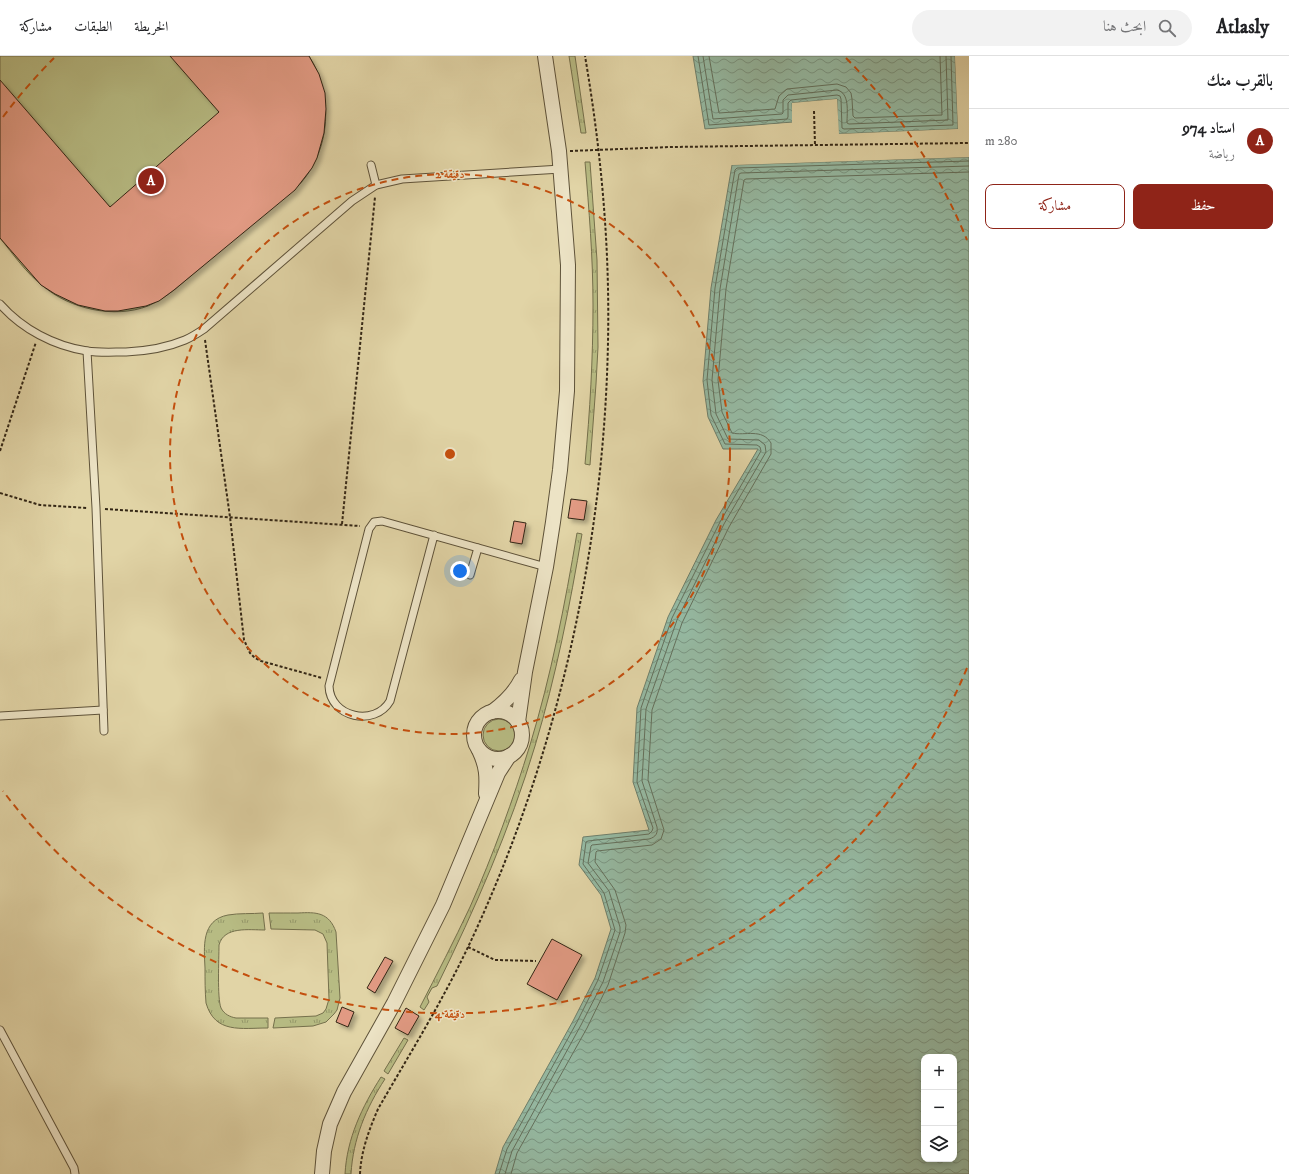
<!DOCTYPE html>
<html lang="ar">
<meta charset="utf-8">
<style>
:root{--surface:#fff;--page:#f2f2f2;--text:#202124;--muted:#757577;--line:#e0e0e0;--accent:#8f2418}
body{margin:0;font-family:"IM FELL DW Pica",Amiri,serif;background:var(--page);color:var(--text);direction:rtl}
.controls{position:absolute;right:12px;bottom:12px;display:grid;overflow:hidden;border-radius:8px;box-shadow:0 2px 6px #0003}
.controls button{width:36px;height:36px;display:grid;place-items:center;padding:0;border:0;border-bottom:1px solid var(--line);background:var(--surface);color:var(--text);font:20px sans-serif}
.you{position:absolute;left:460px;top:515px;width:14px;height:14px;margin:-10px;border:3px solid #fff;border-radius:50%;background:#1a73e8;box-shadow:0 0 0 6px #1a73e833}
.badge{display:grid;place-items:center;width:26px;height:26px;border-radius:50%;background:var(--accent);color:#fff;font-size:13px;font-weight:700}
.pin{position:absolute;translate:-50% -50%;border:2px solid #fff;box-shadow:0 1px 4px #0006}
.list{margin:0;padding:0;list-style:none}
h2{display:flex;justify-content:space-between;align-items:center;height:52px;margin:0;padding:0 16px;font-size:17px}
h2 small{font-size:13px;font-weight:400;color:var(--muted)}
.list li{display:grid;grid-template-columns:26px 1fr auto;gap:12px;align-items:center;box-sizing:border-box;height:64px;padding:0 16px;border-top:1px solid var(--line)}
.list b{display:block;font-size:15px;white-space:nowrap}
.list p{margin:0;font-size:13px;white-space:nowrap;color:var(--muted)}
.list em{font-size:13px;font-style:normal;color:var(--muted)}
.actions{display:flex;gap:8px;padding:12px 16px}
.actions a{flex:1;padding:9px 0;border:1px solid var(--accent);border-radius:8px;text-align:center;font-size:14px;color:var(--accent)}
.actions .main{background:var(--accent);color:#fff}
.icon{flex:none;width:22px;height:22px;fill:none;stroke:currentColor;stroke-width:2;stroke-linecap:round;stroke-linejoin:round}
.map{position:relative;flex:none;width:969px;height:1118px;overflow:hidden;direction:ltr}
header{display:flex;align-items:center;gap:24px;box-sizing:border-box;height:56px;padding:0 20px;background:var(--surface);border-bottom:1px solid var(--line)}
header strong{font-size:19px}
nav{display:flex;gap:22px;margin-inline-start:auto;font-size:14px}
.search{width:280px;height:36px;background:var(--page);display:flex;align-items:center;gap:10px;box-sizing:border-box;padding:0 14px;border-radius:22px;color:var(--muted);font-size:15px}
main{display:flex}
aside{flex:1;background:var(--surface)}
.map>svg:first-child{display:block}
.grass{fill:url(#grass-tufts);stroke:#75704c}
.green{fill:#b7bb83;stroke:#75704c}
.water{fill:url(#water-waves);stroke:#6e7e6a;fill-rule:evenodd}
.pier{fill:#e1d4a6}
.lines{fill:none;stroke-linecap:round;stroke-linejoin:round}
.shore{stroke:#64705c;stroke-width:1}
.building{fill:#e19a83;stroke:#332615;filter:url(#shadow)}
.lane-casing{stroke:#5e5239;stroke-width:9}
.street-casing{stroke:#5e5239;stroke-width:16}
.path{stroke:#332615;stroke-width:2;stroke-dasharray:3 2;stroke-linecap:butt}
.lane{stroke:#ece3c5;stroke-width:7}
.street{stroke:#ece3c5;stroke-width:14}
.ring{fill:none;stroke:#c44f0e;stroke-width:2;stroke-dasharray:7 5}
.centre{fill:#c44f0e;stroke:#ece3c5;stroke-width:2}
.ring-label{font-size:12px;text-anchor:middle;font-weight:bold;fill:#c44f0e;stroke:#ece3c5;stroke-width:3;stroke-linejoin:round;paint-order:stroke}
</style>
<header>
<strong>Atlasly</strong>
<div class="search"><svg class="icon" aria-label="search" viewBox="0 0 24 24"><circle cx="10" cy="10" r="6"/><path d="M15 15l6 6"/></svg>ابحث هنا</div>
<nav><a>الخريطة</a><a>الطبقات</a><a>مشاركة</a></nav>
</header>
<main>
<aside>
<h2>بالقرب منك<small></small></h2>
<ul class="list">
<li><span class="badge">A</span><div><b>استاد 974</b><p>رياضة</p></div><em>280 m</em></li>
</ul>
<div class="actions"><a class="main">حفظ</a><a>مشاركة</a></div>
</aside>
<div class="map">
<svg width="969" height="1118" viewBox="0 0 969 1118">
<defs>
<pattern id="grass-tufts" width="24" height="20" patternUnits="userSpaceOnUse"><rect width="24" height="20" fill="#b7bb83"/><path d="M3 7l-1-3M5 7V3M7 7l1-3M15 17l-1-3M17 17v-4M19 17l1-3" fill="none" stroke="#95986a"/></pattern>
<pattern id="water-waves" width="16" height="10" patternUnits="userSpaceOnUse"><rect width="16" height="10" fill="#95b9a2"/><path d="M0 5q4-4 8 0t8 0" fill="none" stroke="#7a9683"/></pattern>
<filter id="shadow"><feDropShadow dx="3.5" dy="3.5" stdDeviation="2" flood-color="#0004"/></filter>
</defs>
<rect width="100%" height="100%" fill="#e1d4a6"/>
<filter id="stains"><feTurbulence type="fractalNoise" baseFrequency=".005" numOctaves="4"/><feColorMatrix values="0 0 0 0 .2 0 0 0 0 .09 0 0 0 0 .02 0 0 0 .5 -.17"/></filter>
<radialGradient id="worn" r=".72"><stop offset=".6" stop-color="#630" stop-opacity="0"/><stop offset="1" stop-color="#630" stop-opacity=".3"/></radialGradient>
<g class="grass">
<path d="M569,0H575L586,77H581Z"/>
<path d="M585,106H590L597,204L598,291L596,328L590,409L585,408C590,355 593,303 593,249C593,201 589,154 585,106Z"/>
<path d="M577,477L582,478C570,549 556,620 535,690C510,773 475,853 437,930L432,932L427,941L429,946L424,954L420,951C437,918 454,885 470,851C493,799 513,744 530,689C551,620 565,548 577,477Z"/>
<path d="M263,857L265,874C249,874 224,870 219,889C219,903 217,942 221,952C224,958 230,961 236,962H268V972C241,972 215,978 206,947C205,935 205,924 205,912C204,891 201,864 228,859C239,857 252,858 263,857Z"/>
<path d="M269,857C278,857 288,857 298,857C316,856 329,856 336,876L340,942L337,954L334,958L326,966L313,970L273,972L275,962L316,960L323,957L326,953L329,943L327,887L323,878L315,874L271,873Z"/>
<path d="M404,982L408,984L388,1018L384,1015Z"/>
<path d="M381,1021L385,1023C366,1052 353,1083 351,1118H345C347,1082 362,1051 381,1021Z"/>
</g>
<g class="green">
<path d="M0,0H309C334,39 331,93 300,128L174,234C166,240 157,246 148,250C114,263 70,253 43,230C27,218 13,198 0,182Z"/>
<circle cx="499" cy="679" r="16"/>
</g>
<g class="water">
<path d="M693,0H955L958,73L838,78L837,43L792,47L793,66L705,73Z"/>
<path d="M969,101V1118H495L503,1091L573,965L595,922L611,873L601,839L579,809L583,781L649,774L633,726L637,652L668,561L716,464L758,393H723L708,361L703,325L711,232L732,109ZM924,1001H954V1103H924Z"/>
</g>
<g class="pier">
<path d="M955,0H957L960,73L959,75L838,80L836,78L835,45L794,49L795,67L793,68L705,75L703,74L792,67V47L837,43L839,78L958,73Z"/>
<path d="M969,99V101L732,109V107Z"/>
</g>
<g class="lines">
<g class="shore">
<path d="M698,0L709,69L787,63L788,61V47L791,44L837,39L840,40L841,43L842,72L844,73L953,69L951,0"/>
<path d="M703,0L713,63L782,58L783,57V44L788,39L837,34C850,37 847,56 847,67L849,68L948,64L946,0"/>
<path d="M709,0L719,57L775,53L779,40L787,33L837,28L846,31L851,37L852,43L853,60L855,62L942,59L940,0"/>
<path d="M499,1118L507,1093L577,966L598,924L615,874L604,837L583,808L586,786L588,785L649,778L652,775L653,772L637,726L641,652L672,562L720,466L761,395L760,391L757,389L725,388L711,359L707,324L715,232L735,114L737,112L969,105"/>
<path d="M505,1118L512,1095L581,969L603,926L620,876V871L609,835L588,807L591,790L592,789L649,783C656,781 658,777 657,771L642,725L646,653L677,564L724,468L766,396L765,389L759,384L728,383L716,358L712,324L720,233L739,118L741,117L969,110"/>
<path d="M511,1118L517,1097L587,972L608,929L625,877L626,869L615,834L595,806L596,796L597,795L652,789L661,783L664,774L648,724L652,654L682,567L729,471L771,398V387C762,372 745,380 732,377L722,356L718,324L726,233L744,124L746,123L969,116"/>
</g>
</g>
<g class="building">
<path d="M170,0H309L319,18L325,37L326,53L324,77L317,102L312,112L295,134L174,234L159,245L146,250L118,255H105L78,249L55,238L41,229L0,182V24L110,151L219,56Z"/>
<path d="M571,443L587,445L584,464L568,462Z"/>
<path d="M514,465L526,467L522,488L510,486Z"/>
<path d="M552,883L582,899L557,944L527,928Z"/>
<path d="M385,901L393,905L375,937L367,932Z"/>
<path d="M342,951L354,956L348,971L336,966Z"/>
<path d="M406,952L419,960L408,979L395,972Z"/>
</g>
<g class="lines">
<defs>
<g id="lane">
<path d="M371,109L376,129"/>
<path d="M0,248C22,273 54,290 87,295C99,297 113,296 126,296C147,295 166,292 185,284C192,281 198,277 204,273L352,145L376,129L402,123L561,113"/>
<path d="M87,295L96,452L104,675"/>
<path d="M434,479L390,645C375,671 330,662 329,630L369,473L374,466L382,465L546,511"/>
<path d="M470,519L478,492"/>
<path d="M0,660L103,654"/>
<path d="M0,974L74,1112L75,1118"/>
</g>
<g id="street">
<circle cx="498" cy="679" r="24"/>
<path d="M492,656C504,647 514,638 521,624"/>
<path d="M518,666L525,616L546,511L553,466L560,414L567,335L568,209L559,95L545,0"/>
<path d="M479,694C487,711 487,720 486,738"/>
<path d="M322,1118L324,1095L330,1068L344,1036L394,947L443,849L498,717L509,700"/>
</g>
</defs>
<use href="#lane" class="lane-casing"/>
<use href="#street" class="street-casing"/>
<g class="path">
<path d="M814,55L815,89"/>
<path d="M570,95L671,91L969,87"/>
<path d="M205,284L230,461L244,584L250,597L255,602L261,605L322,622"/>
<path d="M0,395L36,286"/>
<path d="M0,437L40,449L87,452"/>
<path d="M105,453L360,470"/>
<path d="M342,468L375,141"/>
<path d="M468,891L495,904L536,905"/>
<path d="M360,1118C361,1095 369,1074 378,1053C409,999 442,946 469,889C557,702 604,493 608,286C610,190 601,94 585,0"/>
</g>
<use href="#lane" class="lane"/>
<use href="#street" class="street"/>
</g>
<g class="ring">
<circle cx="450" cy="398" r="280"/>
<path d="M967 612A560 560 0 0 1 3 735M3 61A560 560 0 0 1 54 2M846 2A560 560 0 0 1 967 184"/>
</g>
<circle cx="450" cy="398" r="6" class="centre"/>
<g class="ring-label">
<text x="450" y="122">2 دقيقة</text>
<text x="450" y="962">4 دقيقة</text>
</g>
<rect width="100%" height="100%" filter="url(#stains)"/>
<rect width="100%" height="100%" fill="url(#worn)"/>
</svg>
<div class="controls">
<button>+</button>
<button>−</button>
<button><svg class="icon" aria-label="layers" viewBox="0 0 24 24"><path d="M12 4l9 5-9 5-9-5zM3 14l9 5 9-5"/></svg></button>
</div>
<div class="you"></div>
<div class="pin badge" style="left:151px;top:125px">A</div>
</div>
</main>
